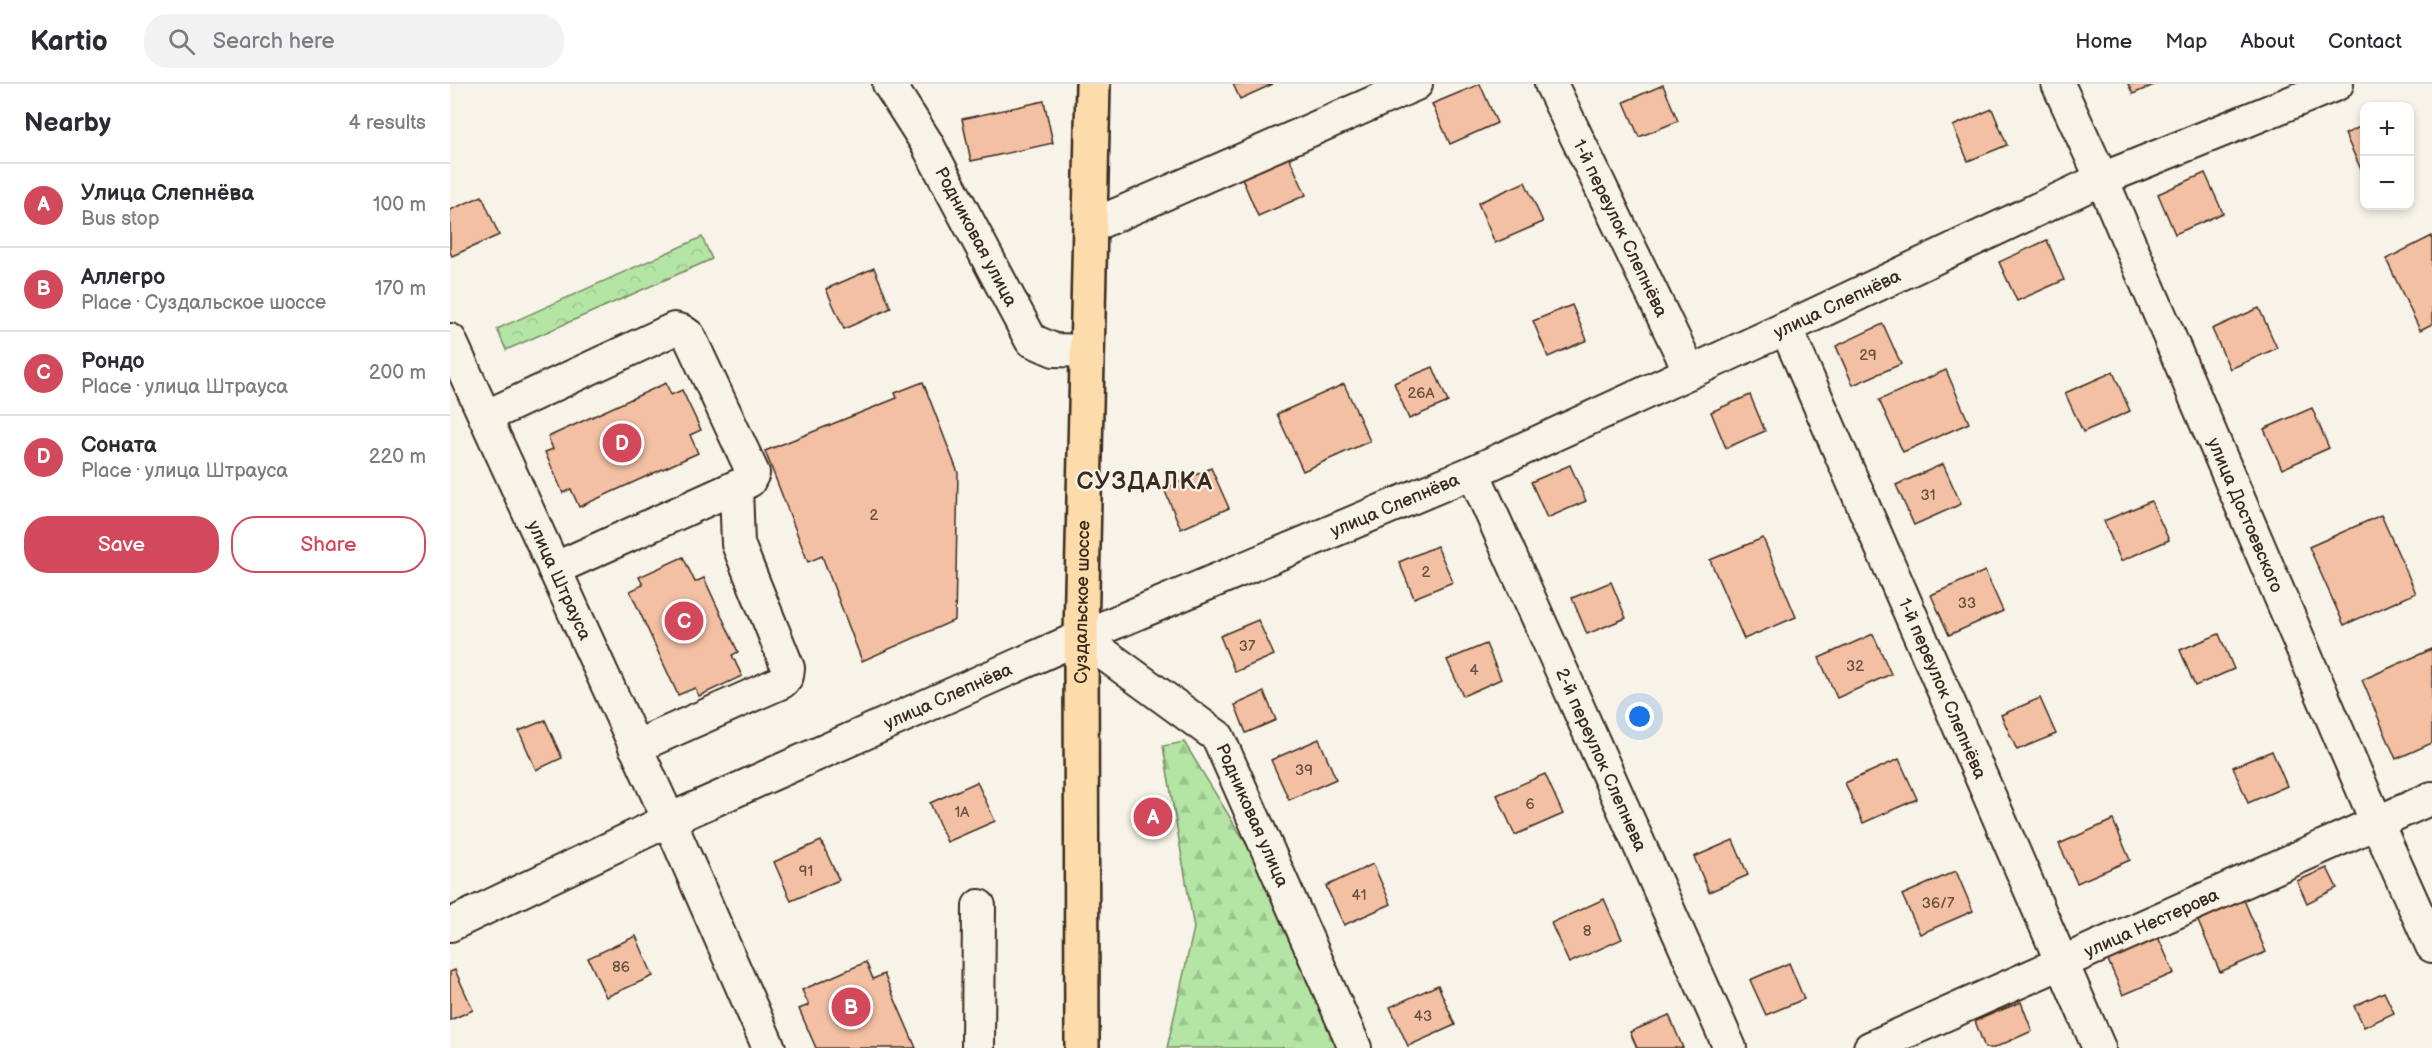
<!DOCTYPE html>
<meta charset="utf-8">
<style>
:root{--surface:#fff;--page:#f2f2f3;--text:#2b2b33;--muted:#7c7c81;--line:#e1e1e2;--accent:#d1495b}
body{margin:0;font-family:"Balsamiq Sans",sans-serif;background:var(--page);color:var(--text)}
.controls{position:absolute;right:18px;top:18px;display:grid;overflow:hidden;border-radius:12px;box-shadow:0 3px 9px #0003}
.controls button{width:54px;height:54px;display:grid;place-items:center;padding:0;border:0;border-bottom:2px solid var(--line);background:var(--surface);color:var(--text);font:30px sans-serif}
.you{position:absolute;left:1190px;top:633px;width:21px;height:21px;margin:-15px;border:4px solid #fff;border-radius:50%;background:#1a73e8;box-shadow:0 0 0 9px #1a73e833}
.badge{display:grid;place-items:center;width:39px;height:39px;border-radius:50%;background:var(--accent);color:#fff;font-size:20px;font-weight:700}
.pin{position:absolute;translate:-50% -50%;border:3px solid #fff;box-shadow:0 2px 6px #0006}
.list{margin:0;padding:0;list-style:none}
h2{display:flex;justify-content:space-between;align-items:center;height:78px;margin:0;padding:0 24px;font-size:26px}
h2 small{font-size:20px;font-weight:400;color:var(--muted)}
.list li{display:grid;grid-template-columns:39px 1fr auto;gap:18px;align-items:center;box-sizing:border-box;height:84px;padding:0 24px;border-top:2px solid var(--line)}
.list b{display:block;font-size:22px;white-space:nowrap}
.list p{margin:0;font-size:20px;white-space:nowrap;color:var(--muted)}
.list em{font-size:20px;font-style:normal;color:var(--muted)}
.actions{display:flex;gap:12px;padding:18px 24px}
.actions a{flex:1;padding:14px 0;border:2px solid var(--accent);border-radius:24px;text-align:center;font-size:21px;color:var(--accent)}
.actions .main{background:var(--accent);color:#fff}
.icon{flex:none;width:33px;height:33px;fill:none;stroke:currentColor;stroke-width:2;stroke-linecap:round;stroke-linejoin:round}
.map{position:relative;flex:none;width:1982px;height:964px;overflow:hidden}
header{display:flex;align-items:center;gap:36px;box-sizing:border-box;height:84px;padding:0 30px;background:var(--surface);border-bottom:2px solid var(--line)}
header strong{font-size:28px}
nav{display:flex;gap:33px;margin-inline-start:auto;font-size:21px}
.search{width:420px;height:54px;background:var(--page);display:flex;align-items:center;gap:15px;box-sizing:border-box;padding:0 21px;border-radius:24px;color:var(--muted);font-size:22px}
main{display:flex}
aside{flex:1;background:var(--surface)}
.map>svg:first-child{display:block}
.forest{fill:url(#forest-firs);stroke:#788862;stroke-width:1.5}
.park{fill:url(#park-crowns);stroke:#788862;stroke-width:1.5}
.building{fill:#f3c0a4;stroke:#3b2a1e;stroke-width:1.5}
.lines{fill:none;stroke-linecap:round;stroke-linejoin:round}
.minor-casing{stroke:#3b2a1e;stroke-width:36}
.major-casing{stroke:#3b2a1e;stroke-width:38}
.minor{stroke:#f7f3e8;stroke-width:32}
.major{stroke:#fddcac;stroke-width:33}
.labels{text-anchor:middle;stroke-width:4.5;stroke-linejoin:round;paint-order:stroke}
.number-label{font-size:15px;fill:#695040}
.street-label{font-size:18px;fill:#3b2a1e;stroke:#f7f3e8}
.district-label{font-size:24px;font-weight:bold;letter-spacing:1.5px;fill:#3b2a1e;stroke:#f7f3e8}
</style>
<header>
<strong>Kartio</strong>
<div class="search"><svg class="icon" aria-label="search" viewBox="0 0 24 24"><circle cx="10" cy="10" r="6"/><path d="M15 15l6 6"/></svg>Search here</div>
<nav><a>Home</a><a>Map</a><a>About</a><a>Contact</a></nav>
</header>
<main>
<aside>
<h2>Nearby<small>4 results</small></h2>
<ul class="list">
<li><span class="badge">A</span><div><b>Улица Слепнёва</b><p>Bus stop</p></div><em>100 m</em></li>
<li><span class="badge">B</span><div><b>Аллегро</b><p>Place · Суздальское шоссе</p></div><em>170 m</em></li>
<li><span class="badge">C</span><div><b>Рондо</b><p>Place · улица Штрауса</p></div><em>200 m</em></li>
<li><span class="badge">D</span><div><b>Соната</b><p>Place · улица Штрауса</p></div><em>220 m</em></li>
</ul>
<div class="actions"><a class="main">Save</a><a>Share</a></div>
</aside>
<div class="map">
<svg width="1982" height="964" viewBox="0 0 1982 964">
<defs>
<pattern id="forest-firs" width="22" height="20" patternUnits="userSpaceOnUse" patternTransform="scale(1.5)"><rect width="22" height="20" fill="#b4e5a5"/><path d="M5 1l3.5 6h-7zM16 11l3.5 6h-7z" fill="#9cc58e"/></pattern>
<pattern id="park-crowns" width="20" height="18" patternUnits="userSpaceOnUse" patternTransform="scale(1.5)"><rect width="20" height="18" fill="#b4e5a5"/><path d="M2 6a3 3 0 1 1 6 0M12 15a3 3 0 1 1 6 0" fill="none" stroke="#9cc58e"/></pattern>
</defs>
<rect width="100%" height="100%" fill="#f7f3e8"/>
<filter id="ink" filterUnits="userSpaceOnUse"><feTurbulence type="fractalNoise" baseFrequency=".0167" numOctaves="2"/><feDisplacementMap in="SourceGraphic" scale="12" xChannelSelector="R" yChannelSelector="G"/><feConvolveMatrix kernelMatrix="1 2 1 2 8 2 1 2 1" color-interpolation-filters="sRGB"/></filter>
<g filter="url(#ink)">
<path class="forest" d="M734,658L828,812L895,964H717L744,844L713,662Z"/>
<path class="park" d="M252,153L262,175L56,266L47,245Z"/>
<g class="building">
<path d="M783,0H823L790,15Z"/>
<path d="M1030,0L1047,39L1000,60L982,20Z"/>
<path d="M1678,0H1706L1683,10Z"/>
<path d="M1213,1L1228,37L1189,53L1174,18Z"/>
<path d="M594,17L603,59L521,77L512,35Z"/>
<path d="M1542,25L1557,61L1518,77L1503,42Z"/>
<path d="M1914,41V89L1913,90L1895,50Z"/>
<path d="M838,71L856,111L808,132L791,92Z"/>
<path d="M1755,89L1773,129L1725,150L1708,110Z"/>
<path d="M1075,98L1093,138L1045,159L1028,119Z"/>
<path d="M32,112L49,151L2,172L0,168V126Z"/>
<path d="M1982,152V240L1970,246L1936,175Z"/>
<path d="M1597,156L1614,196L1567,217L1549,178Z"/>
<path d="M424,184L441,224L394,245L376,205Z"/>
<path d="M1122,221L1137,256L1098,273L1083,237Z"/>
<path d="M1809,224L1827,264L1780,285L1762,245Z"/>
<path d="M1433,240L1451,280L1403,301L1386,262Z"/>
<path d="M983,283L998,318L959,335L944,299Z"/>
<path d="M1496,286L1519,339L1453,368L1429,316Z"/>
<path d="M1663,288L1680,327L1633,348L1615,309Z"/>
<path d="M473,298L508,389L505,536L412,577L372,472L358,478L315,367L447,314L445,309Z"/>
<path d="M216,299L221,311L232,306L251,346L240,351L248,369L129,423L121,405L113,409L95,368L103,365L98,353Z"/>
<path d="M894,300L920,357L853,387L827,330Z"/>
<path d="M1300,311L1315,347L1276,364L1261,328Z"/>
<path d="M1862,324L1879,364L1832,385L1814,345Z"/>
<path d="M1493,380L1511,420L1464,441L1446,401Z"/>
<path d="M1120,381L1136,417L1097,434L1081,398Z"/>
<path d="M761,384L779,424L731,445L714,405Z"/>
<path d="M1701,417L1719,456L1671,477L1654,437Z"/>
<path d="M1931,431L1966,509L1894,541L1859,463Z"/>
<path d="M1313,454L1346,533L1294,555L1260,476Z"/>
<path d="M987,462L1003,498L964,514L949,478Z"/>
<path d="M233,473L245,498L254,494L288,568L282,571L292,592L249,612L245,604L228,611L180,507L193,501L189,493Z"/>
<path d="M1535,487L1553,527L1499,551L1481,511Z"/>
<path d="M1161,498L1176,534L1137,550L1122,514Z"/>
<path d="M808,536L824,571L785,588L770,552Z"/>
<path d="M1423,550L1441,590L1387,614L1369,574Z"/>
<path d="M1769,550L1784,585L1745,602L1730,566Z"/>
<path d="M1036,560L1051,595L1013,612L997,576Z"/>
<path d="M1982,565V659L1946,675L1912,596Z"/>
<path d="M814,608L826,636L796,649L785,621Z"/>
<path d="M1590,614L1606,650L1567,666L1551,631Z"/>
<path d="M95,636L112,674L86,686L69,647Z"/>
<path d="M869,655L886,695L839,716L821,676Z"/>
<path d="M1822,667L1837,702L1798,719L1783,683Z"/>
<path d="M1449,675L1467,715L1413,739L1395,699Z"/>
<path d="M1095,690L1113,730L1065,751L1047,711Z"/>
<path d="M527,698L545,737L497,758L480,719Z"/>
<path d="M1663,736L1680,776L1627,799L1609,760Z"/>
<path d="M1283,756L1298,791L1259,808L1244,773Z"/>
<path d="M371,757L389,796L341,817L324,778Z"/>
<path d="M923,780L941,820L894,841L876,802Z"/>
<path d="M1877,784L1887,804L1857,819L1847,797Z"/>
<path d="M1506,787L1523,827L1470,850L1452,811Z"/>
<path d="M1154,815L1172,855L1119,879L1101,839Z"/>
<path d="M1794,816L1816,868L1770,888L1747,835Z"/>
<path d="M186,852L203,892L156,913L138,874Z"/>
<path d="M1708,853L1724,889L1673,911L1657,874Z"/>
<path d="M416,878L423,895L434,890L466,964H366L349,925L359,921L352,906Z"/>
<path d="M1339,879L1354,915L1316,931L1300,896Z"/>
<path d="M5,886L23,926L0,936V888Z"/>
<path d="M988,901L1005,941L958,962L940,923Z"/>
<path d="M1934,908L1944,929L1914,943L1904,922Z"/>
<path d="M1571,918L1582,947L1544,964H1535L1525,937Z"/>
<path d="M1219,931L1233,964H1187L1180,948Z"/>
</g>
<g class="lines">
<defs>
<g id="minor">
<path id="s1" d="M439,0L476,58L581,256L604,266L638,267"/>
<path id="s2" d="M1101,0L1240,288"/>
<path id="s3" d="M1608,0L1652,95L1927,739L1982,862"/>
<path d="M641,142L966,0"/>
<path id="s4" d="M1336,244L1649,964"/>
<path id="s5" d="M0,256L219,736L319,964"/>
<path d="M35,333L224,245L232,247L239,252L303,389L299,397L104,485"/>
<path id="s6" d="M1023,388L1280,964"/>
<path id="s7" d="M631,553L768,653L905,964"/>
<path d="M185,663L332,598L337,592L338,584L288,460L286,403"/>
<path id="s8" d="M0,841L219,736L631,553L1023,388L1336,244L1652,95L1887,0"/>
<path d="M528,964L529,822"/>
<path id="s9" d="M1420,964L1982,714"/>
</g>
<g id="major">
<path id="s10" d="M632,964L631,553L643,0"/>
</g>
</defs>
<use href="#minor" class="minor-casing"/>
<use href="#major" class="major-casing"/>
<use href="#minor" class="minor"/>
<use href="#major" class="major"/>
</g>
</g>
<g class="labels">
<g class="number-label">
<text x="1418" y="276">29</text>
<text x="971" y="314">26А</text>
<text x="1478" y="416">31</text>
<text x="424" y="436">2</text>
<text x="976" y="493">2</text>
<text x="1517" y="524">33</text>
<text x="797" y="567">37</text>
<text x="1405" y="587">32</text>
<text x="1024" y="591">4</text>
<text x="854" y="691">39</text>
<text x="1080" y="725">6</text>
<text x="512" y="733">1А</text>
<text x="356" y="792">91</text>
<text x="909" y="816">41</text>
<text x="1488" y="824">36/7</text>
<text x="1137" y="852">8</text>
<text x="171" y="888">86</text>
<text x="973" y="937">43</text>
</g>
<g class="street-label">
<text dy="6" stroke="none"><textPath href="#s2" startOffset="160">1-й переулок Слепнёва</textPath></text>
<text dy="6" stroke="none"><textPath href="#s1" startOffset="176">Родниковая улица</textPath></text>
<text dy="6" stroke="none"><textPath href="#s8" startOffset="1520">улица Слепнёва</textPath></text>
<text dy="6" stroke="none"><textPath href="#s8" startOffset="1034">улица Слепнёва</textPath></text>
<text dy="6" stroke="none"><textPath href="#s3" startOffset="470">улица Достоевского</textPath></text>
<text dy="6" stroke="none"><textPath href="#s5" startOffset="264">улица Штрауса</textPath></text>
<text dy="6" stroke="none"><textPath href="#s10" startOffset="446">Суздальское шоссе</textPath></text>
<text dy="6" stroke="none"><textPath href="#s4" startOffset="393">1-й переулок Слепнёва</textPath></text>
<text dy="6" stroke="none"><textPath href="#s8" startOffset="548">улица Слепнёва</textPath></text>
<text dy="6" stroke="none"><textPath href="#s6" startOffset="315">2-й переулок Слепнева</textPath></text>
<text dy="6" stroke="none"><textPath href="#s7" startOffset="255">Родниковая улица</textPath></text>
<text dy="6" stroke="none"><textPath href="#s9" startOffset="308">улица Нестерова</textPath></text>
</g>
<g class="district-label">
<text x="695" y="405">СУЗДАЛКА</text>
</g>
</g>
</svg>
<div class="controls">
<button>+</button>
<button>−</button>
</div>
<div class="you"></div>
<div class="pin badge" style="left:703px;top:733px">A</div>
<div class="pin badge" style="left:401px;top:923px">B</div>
<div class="pin badge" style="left:234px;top:537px">C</div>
<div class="pin badge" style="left:172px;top:359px">D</div>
</div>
</main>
